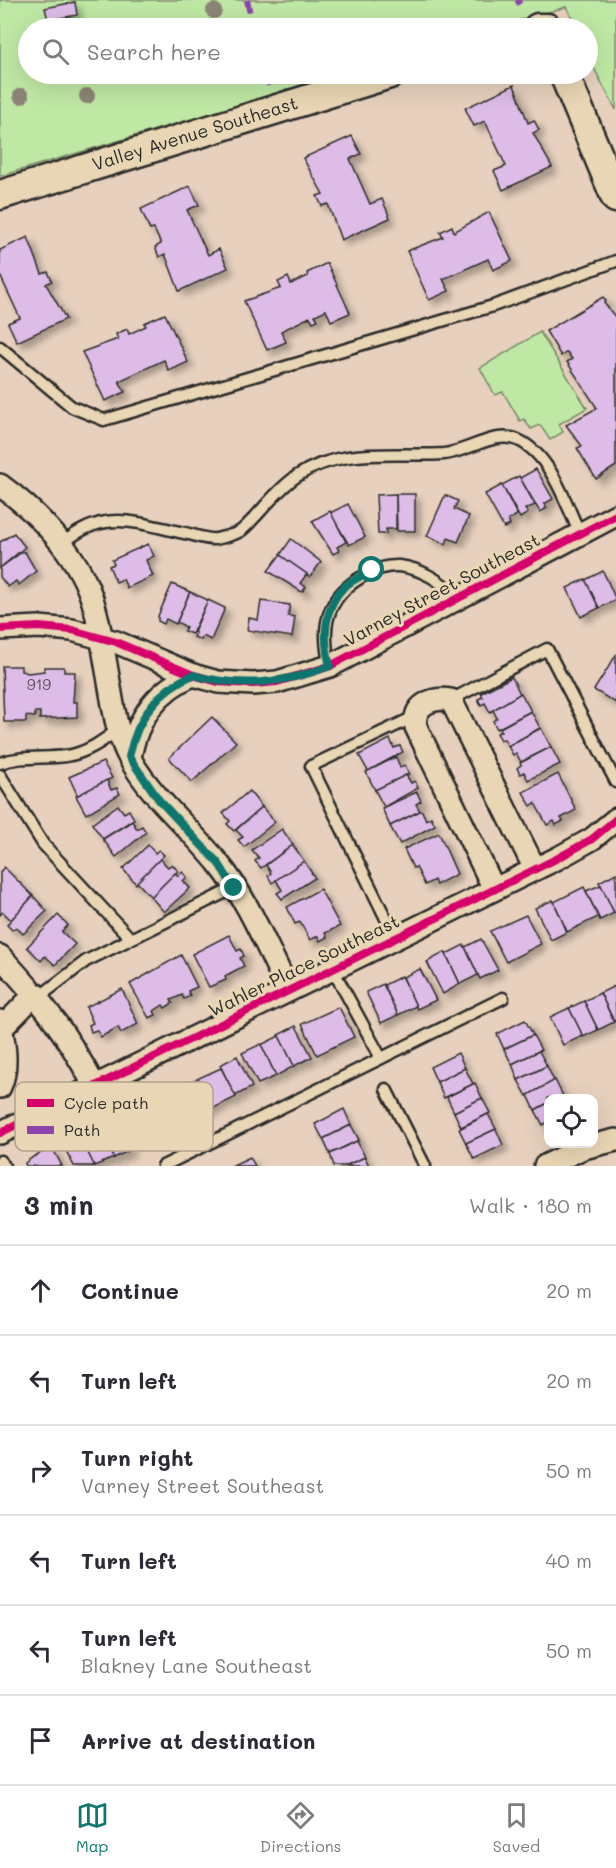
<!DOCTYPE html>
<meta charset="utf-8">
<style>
:root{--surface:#fff;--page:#f2f2f3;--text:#2b2b33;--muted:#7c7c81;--line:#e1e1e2;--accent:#0f766e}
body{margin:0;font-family:Mali,sans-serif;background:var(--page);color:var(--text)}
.controls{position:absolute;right:18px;bottom:18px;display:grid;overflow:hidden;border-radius:12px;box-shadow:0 6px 24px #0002}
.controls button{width:54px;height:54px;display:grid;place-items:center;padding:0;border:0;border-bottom:2px solid var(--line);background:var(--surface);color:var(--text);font:30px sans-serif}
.stop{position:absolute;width:18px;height:18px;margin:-14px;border:4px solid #0f766e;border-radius:50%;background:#fff}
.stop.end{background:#0f766e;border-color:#fff;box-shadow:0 2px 6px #0008}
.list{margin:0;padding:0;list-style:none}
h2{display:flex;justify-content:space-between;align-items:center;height:78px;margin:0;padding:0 24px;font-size:26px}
h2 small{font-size:20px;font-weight:400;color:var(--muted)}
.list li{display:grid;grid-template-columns:39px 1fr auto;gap:18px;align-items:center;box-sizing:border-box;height:90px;padding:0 24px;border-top:2px solid var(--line)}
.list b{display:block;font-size:22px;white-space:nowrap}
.list p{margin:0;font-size:20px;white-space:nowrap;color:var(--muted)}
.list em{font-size:20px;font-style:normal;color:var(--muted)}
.icon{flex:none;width:33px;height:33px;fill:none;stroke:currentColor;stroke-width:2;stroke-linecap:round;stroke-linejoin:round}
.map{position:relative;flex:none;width:616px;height:1166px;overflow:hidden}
.search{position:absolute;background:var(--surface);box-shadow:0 6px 24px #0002;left:18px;right:18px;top:18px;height:66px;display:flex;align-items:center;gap:15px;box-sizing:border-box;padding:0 21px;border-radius:33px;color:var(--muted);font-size:22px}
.sheet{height:618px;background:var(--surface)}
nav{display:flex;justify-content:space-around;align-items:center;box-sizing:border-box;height:84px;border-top:2px solid var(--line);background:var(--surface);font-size:16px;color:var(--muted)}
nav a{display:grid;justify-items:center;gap:3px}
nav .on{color:var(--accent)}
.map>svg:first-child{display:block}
.green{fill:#bfe8a4;stroke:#758a68;stroke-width:1.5}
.building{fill:#ddbce7;stroke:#2b2b2b;stroke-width:1.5;filter:url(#shadow)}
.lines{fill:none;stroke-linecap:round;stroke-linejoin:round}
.lane-casing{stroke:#2b2b2b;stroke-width:15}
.street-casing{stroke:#2b2b2b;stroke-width:26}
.secondary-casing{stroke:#2b2b2b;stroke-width:33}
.lane{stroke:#e9d6b4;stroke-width:10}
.street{stroke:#e9d6b4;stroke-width:21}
.secondary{stroke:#e9d6b4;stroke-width:28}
.quiet{stroke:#8e44ad;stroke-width:6;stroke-dasharray:12 6;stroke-linecap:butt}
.cycleway-casing{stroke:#e9d6b4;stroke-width:11}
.cycleway{stroke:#d6006c;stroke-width:8}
.tree{fill:#8c8577}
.route{stroke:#0f766e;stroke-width:8}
.labels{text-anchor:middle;stroke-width:6;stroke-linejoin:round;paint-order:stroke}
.number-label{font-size:15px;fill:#584f5a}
.street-label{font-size:18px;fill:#2b2b2b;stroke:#e9d6b4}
.key{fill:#e9d6b4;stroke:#b0a38b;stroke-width:1.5}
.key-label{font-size:16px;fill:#2b2b2b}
</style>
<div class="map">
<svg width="616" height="1166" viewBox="0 0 616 1166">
<defs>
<filter id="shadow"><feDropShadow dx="5.5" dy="5.5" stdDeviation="3" flood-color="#0004"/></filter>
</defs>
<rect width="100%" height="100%" fill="#e7d1be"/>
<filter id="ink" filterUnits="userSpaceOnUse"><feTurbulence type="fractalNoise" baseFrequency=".0167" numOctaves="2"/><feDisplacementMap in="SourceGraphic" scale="12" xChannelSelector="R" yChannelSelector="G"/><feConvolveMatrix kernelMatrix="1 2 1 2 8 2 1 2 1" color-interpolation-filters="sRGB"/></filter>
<g filter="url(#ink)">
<g class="green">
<path d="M0,0H616V110L588,57V28H578L566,7L493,28H28V74H343L0,176Z"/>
<path d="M540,332L587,408L559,424L563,432L550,440L540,425L531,429L524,419L520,421L503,392L495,395L480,368Z"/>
</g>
<g class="building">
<path d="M75,2L77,15L48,20L45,8Z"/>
<path d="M514,85L528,123L534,120L539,130L533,133L552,167L503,190L494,171L506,166L485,121L474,126L465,108Z"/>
<path d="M352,136L361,154L350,159L370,204L382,199L390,218L341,240L328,204L322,206L317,196L323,194L303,158Z"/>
<path d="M190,186L199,205L187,210L208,255L219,249L228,268L179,291L165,254L159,257L155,247L161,244L154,229L150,230L141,209Z"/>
<path d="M489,212L512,261L493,270L488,259L443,279L449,291L429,300L407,251L443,237L440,232L452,226L454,232Z"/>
<path d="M28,237L42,274L48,272L52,281L46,284L66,319L17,342L8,323L20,318L0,275V250Z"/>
<path d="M327,263L350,313L331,321L326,310L315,315L318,320L313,322L310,317L281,331L286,342L267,350L244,301L281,288L278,282L288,277L291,284L308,276L307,273Z"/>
<path d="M603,297L606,301L604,303L616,318V466L596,479L577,448L582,446L566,425L597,408L567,362L572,359L567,352L561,356L546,331Z"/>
<path d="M165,314L188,362L169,371L164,360L119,381L125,392L105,401L82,352L118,339L116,334L127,329L129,334L146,326L144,323Z"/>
<path d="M536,469L553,499L544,504L547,508L540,512L520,478Z"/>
<path d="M519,476L535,505L525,509L528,513L520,518L502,485Z"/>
<path d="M502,485L517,515L508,520L510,525L504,528L485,494Z"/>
<path d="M396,494H415V531H397Z"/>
<path d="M396,494V529H386V534H378L376,495Z"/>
<path d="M445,495L458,501L454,509L469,516L458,542L448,538L446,544L427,536Z"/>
<path d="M348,504L365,537L349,545L330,513Z"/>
<path d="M330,511L346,542L337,547L339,551L333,554L312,521Z"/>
<path d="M14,533L25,547L0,568V542Z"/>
<path d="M291,539L321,562L310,577L280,555Z"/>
<path d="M148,544L154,556L146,560L153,576L127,588L123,579L116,582L109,566L114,564L112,560Z"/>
<path d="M22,552H25L36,571L19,585L16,581L8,587L0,577V568Z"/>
<path d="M280,555L307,574L300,583L306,587L302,592L268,571Z"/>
<path d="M603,571L616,600L599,608L585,580Z"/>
<path d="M585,579L599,608L581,617L567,588Z"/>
<path d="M172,584L190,592L176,624L166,619L164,624L158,621V616Z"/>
<path d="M190,592L208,600L192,634L184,631L186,627L177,622Z"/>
<path d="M208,600L225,608L211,640L203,636L201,640L194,637L196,633L194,632Z"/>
<path d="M261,601L290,605L288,616L295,617L292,637L247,630L249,618L258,620Z"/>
<path d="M616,655V703L594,690Z"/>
<path d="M2,666H21V671L28,673L44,671V667H64V672H75L73,702H77V717L40,719V712H35V717L26,716V722H4Z"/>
<path d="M512,677L520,694L490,712L485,703L481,705L478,699L483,697L481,693Z"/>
<path d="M521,693L531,711L497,729L493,721L497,718L493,710Z"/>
<path d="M531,711L540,728L508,746L504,739L501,740L497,733L501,731L500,728Z"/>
<path d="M212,717L236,742L192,782L169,758Z"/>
<path d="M541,728L551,747L521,762L516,753L513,755L508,746Z"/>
<path d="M390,739L394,748L400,746L403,752L368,771L359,755Z"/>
<path d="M551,747L560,764L528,780L524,772L520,774L517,768L521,765L520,763Z"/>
<path d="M396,757L400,767L405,765L409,774L375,790L366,772Z"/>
<path d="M103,762L112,778L78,796L69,777Z"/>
<path d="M558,774L576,810L561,818L563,821L556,825L554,821L547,825L535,803L531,806L523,792Z"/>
<path d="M406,775L411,783L415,781L418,788L384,807L375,790Z"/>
<path d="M107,780L111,790L117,788L120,794L86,814L76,796Z"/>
<path d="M249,791L262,807L234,831L227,824L230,821L223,813Z"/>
<path d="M417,792L421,801L416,804L420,811L390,826L382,808Z"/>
<path d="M118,805L124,813L129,810L134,819L103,839L92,824Z"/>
<path d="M262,807L275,822L244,847L238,840L243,837L236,830Z"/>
<path d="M420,811H422L426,820L431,817L435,825L400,844L390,826Z"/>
<path d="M132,821L137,829L142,826L146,832L116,857L103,839Z"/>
<path d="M282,829L293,845L261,868L255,861L259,858L252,850Z"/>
<path d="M439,833L457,874L436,885L434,880L425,885L416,867L413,868L404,849Z"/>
<path d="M148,845L155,853L159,850L164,855L136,884L123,869Z"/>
<path d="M293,845L304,861L272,883L268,876L271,873L266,865Z"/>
<path d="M160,859L168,867L172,864L178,871L151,897L137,882Z"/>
<path d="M304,861L315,878L282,899L277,893L282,890L276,880Z"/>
<path d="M4,867L33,896L11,920L3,912L0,915V872Z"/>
<path d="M182,872L187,877L183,881L190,888L164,912L151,897L175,873L178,876Z"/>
<path d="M616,873V912L614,913L599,882Z"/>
<path d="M601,885L614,913L600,920L586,891Z"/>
<path d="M584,887L598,917L567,932L554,902Z"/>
<path d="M320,889L340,926L325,933L327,937L320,941L318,936L310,940L300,922L295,924L287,907Z"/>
<path d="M33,896L47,911L23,934L16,927L12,930L7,925L10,921Z"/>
<path d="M553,900L567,932L551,940L535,908Z"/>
<path d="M58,915L68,925L62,932L75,944L55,965L45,956L41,961L27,947Z"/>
<path d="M526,915L541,944L506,962L490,931Z"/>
<path d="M229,935L237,951L241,949L244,956L240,958L244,966L225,976L226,980L209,987L192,954Z"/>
<path d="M481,939L498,970L480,979L465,947Z"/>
<path d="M464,945L478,975L460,984L446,954Z"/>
<path d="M445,952L460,984L443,994L427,962Z"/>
<path d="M181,955L197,987L188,991L190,996L184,999L182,995L171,1000L173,1003L165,1008L163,1005L154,1011L156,1015L149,1018L130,984Z"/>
<path d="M420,969L436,1000L417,1009L403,977Z"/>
<path d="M402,976L416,1006L398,1015L384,985Z"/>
<path d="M383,984L398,1015L381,1023L366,992Z"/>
<path d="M615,986L616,1020L614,1021L600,993Z"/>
<path d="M122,989L138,1024L121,1033L118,1027L101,1037L97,1030L91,1032L89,1025L93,1023L86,1007Z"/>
<path d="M600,993L614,1022L598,1030L584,1001Z"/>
<path d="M584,1001L598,1030L583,1037L569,1008Z"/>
<path d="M339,1007L354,1037L317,1055L302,1024Z"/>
<path d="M569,1008L583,1036L563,1045L550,1017Z"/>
<path d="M525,1020L533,1035L504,1049L497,1034Z"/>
<path d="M296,1026L312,1057L294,1066L278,1035Z"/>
<path d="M533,1035L541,1050L512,1064L504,1049Z"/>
<path d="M279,1036L294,1066L276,1076L261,1045Z"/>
<path d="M261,1044L276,1076L258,1084L242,1053Z"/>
<path d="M539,1051L547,1066L518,1080L512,1064Z"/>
<path d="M458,1053L465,1068L437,1082L430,1067Z"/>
<path d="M237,1056L252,1087L235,1096L220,1065Z"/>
<path d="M547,1066L554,1081L527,1096L518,1080Z"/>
<path d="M221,1068L236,1097L182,1124L166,1093Z"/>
<path d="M465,1068L473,1084L444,1098L437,1082Z"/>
<path d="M555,1080L563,1096L548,1098V1103L535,1110L528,1095Z"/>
<path d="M475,1083L482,1098L454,1112L447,1097Z"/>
<path d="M482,1098L490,1113L461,1127L454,1112Z"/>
<path d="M548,1103V1122L543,1125L535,1110Z"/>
<path d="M344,1109L351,1125L323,1139L315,1124Z"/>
<path d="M488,1114L496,1129L466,1143L459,1129Z"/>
<path d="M115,1118L130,1150L114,1158L98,1126Z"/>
<path d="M351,1125L359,1140L330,1154L323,1139Z"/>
<path d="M99,1128L114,1158L94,1166L80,1137Z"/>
<path d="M496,1129L503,1145L474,1159L466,1143Z"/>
<path d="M79,1135L94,1165L93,1166H74L62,1143Z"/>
<path d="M357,1141L365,1157L345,1166H334L330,1154Z"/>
<path d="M52,1147L62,1166H26L25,1163L33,1157Z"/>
<path d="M250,1157L255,1166H231Z"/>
<path d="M365,1157L369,1166H345Z"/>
</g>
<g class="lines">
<defs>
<g id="lane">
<path d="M0,347L72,407L104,420L493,306L616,261"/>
<path d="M61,545C105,506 139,524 189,534C197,536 208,540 216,539C223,537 236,535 242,530C261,513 275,491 297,476C342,446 394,457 444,454C467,452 496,430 518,440C551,455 566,504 580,534"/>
<path d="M330,666C321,629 325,599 360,578C371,571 385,565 399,566C424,569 441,582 459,598"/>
<path d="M451,700L547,649L616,782"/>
<path d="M0,763C22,755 43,759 66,756C87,753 103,741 120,728"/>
<path d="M0,775L43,844L130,938"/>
<path d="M395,937L311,766L414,717"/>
<path d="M332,968L381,1058"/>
<path d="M39,997L86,961L234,888"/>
<path d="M386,1089L425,1166"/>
<path d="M0,1161L4,1166"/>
<path d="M163,1166L503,998"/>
</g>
<g id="street">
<path d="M0,485C37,512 76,552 91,596C100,621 103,649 108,676C113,703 116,734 130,759C153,799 189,827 218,863C248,899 267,948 288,989"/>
<path d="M0,629L39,627L72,630L116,642L193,675L218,682L253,684L277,682L330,666L616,515"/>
<path d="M130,757C137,719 156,690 193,675"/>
<path d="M494,889L416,727C412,705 432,697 451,700L535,869"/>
<path d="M0,956C42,1001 65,1031 94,1085"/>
<path d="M0,1021C4,1041 9,1067 0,1087"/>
<path d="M2,1028L35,994"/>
<path d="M0,1133L558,858L592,839L616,819"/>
<path d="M545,1166L583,1148L616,1140"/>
</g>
<g id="secondary">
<path d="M538,28H547"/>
<path d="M564,74L616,198"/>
<path d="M0,195L390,74"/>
</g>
</defs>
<use href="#lane" class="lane-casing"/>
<use href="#street" class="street-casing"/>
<use href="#secondary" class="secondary-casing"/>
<use href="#lane" class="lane"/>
<use href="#street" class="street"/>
<use href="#secondary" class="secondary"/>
<g class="quiet">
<path d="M247,0L253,28"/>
<path d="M517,0L520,4"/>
<path d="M266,74L271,90"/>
</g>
<defs>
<g id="cycleway">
<path d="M0,629L39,627L72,630L116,642L193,675L218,682L253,684L277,682L330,666L616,515"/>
<path d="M0,1133L558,858L592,839L616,819"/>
</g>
</defs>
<use href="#cycleway" class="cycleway-casing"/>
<use href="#cycleway" class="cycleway"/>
</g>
<g class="tree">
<circle cx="214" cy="11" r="8"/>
<circle cx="21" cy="96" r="8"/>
<circle cx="87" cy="96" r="8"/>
</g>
</g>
<g class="lines" filter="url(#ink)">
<path class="route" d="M234,888L219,864L159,800L129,757C137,719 156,690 193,675C241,688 283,684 330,666C323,639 323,608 344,587C352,580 364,575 372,570"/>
</g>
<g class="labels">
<g class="number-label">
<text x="39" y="690">919</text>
</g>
<g class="street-label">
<text transform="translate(195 134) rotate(-17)" y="6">Valley Avenue Southeast</text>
<text transform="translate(442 590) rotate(-28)" y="6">Varney Street Southeast</text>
<text transform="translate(304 966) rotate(-26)" y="6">Wahler Place Southeast</text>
</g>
</g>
<rect x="15" y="1082" width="198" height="69" rx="9" class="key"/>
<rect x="27" y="1099" width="27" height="8" fill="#d6006c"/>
<rect x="27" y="1126" width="27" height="8" fill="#8e44ad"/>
<g class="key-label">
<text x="64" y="1109">Cycle path</text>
<text x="64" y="1136">Path</text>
</g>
</svg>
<div class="controls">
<button><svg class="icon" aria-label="locate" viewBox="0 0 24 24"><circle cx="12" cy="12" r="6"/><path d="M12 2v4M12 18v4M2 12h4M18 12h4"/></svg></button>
</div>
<div class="stop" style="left:372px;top:570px"></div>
<div class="stop end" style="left:234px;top:888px"></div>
<div class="search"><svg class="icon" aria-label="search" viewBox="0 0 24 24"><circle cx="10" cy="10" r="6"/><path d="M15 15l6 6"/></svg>Search here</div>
</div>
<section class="sheet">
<h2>3 min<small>Walk · 180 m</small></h2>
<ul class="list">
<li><svg class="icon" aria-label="ahead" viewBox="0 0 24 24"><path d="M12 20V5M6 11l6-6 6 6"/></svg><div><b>Continue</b></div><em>20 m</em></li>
<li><svg class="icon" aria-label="left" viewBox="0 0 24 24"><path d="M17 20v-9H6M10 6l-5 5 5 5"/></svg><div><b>Turn left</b></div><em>20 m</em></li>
<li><svg class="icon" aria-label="right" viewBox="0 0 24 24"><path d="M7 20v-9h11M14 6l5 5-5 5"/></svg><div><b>Turn right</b><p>Varney Street Southeast</p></div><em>50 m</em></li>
<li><svg class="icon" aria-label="left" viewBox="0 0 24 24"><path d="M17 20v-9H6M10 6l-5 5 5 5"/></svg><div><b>Turn left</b></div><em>40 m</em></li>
<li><svg class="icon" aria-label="left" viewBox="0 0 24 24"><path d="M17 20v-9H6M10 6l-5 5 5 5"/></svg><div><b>Turn left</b><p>Blakney Lane Southeast</p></div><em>50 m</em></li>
<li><svg class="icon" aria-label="arrive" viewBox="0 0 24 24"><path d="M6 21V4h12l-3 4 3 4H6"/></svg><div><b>Arrive at destination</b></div></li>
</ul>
</section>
<nav>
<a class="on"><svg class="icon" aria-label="map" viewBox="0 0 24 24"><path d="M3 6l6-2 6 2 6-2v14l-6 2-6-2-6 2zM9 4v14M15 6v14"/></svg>Map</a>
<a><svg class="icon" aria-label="directions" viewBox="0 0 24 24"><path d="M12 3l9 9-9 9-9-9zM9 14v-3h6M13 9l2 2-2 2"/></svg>Directions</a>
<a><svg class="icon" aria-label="saved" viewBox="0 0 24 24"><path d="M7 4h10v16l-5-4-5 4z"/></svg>Saved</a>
</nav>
